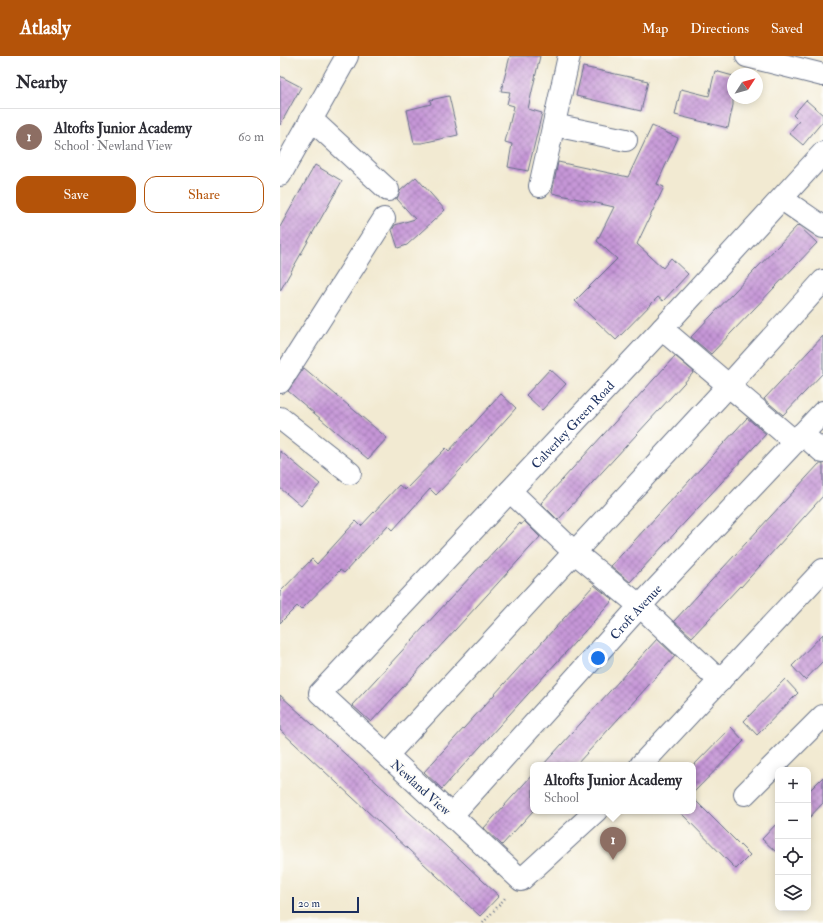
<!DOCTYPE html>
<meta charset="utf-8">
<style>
:root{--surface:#fff;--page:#f7f7f7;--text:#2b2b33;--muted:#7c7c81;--line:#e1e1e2;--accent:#b45309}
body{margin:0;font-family:"IM FELL Double Pica",serif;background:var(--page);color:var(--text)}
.controls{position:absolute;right:12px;bottom:12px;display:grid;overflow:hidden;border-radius:8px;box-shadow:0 2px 10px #0003}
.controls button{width:36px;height:36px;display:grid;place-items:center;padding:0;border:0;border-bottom:1px solid var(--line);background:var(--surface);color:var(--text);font:20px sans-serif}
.compass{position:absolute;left:447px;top:12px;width:36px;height:36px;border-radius:50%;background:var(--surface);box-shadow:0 2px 10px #0003;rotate:54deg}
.scale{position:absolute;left:12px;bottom:10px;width:67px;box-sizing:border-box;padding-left:4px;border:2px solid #1b2f5e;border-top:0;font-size:11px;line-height:14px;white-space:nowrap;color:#1b2f5e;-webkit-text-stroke:3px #fdfcf7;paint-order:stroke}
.you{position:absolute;left:318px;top:602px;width:14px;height:14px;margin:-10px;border:3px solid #fff;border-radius:50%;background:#1a73e8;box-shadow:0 0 0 6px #1a73e833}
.badge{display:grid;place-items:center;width:26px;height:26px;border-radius:50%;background:var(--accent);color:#fff;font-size:13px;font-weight:700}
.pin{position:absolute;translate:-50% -33px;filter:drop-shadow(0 1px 2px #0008)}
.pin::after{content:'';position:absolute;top:21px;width:14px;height:12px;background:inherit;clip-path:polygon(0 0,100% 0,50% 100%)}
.popup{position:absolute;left:250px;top:706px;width:166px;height:52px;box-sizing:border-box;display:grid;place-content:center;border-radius:8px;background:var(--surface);filter:drop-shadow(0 1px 3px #0005);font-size:13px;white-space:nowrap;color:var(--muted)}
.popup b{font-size:15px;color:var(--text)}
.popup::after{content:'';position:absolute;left:50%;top:100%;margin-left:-8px;border:8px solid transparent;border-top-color:var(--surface)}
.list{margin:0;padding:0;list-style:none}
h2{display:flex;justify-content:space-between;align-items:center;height:52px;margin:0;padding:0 16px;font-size:17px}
h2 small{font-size:13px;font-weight:400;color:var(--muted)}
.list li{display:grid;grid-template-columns:26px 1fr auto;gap:12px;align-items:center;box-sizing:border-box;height:56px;padding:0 16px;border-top:1px solid var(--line)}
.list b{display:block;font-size:15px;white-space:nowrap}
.list p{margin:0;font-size:13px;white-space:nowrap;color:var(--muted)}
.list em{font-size:13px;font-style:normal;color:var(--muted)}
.actions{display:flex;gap:8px;padding:12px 16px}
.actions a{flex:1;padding:9px 0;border:1px solid var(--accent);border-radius:12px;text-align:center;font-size:14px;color:var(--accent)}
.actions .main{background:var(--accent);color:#fff}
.icon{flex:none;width:22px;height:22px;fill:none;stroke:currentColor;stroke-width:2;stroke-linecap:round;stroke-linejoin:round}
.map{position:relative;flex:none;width:543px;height:867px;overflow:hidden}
header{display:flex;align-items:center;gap:24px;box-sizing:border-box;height:56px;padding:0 20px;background:var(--accent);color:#fff}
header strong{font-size:19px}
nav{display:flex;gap:22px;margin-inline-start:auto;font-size:14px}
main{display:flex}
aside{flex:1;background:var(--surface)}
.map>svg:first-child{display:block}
.building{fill:url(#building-cross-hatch)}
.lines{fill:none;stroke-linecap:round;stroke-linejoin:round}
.minor-casing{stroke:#667087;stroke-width:24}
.path{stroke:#667087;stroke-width:2.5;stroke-dasharray:1 3;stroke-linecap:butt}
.minor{stroke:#fff;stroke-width:22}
.labels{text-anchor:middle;stroke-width:3.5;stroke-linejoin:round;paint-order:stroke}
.street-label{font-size:13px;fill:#1b2f5e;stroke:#fdfcf7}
</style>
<header>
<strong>Atlasly</strong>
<nav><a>Map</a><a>Directions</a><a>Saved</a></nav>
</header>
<main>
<aside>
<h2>Nearby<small></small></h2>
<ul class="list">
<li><span class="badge" style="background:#8d6e63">1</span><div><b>Altofts Junior Academy</b><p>School · Newland View</p></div><em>60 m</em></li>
</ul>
<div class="actions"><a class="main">Save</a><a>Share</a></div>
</aside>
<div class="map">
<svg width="543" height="867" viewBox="0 0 543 867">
<defs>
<pattern id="building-cross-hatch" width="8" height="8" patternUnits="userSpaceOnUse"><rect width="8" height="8" fill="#c696d7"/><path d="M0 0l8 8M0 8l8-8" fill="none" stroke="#a07bb2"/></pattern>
</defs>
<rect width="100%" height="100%" fill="#fdfcf7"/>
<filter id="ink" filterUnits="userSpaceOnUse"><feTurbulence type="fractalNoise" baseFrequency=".025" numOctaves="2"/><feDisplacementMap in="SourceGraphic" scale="8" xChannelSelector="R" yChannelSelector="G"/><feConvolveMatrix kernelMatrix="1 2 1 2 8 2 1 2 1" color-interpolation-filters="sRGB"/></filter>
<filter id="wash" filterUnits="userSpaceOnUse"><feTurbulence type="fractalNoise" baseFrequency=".012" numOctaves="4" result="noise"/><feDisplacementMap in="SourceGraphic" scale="16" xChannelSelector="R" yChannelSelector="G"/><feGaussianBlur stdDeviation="0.9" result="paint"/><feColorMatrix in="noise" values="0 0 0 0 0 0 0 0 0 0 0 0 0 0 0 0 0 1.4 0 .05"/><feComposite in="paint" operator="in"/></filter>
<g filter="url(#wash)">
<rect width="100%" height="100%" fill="#f2ead2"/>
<g id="blocks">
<g class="building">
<path d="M230,0H260L248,53L262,57L248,115L228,111L232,88L225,86L234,50L227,48L230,36L221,35Z"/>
<path d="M303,11L368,25L361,55L296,40Z"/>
<path d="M435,15L453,20V49L448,72L395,59L401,33L429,40Z"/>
<path d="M0,20L21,31L0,69Z"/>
<path d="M169,40L178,79L142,87H134L127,54L151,48L150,44Z"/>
<path d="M526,44L543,59V65L523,89L509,77L519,65L513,59Z"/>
<path d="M372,70L398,82L377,128L384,131L357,188L383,212L391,202L408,218L383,245L378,241L336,284L295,245L337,203L317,185L334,151L272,137L278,106L348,121Z"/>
<path d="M35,109L62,125L0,235V171Z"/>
<path d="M136,121L165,154L127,189L118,192L112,174L115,169L135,163L117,143L120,135Z"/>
<path d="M518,169L537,187L431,298L411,281Z"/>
<path d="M543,280V317L503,359L484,343L485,342Z"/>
<path d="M395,300L414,316L278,464L261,447Z"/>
<path d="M24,312L107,382L88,403L8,335Z"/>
<path d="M270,313L286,328L262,354L246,339Z"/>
<path d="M221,338L236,352L183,411L156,439L150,433L113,474L108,469L64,517L60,514L21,554L17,550L0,567V536L32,503L37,508L76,465L81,470L119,429L125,434L166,392L169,395Z"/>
<path d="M467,362L486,378L350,526L331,510Z"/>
<path d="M0,395L40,428L21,450L0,432Z"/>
<path d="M539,408H543V440L461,531L460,530L412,581L394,565Z"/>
<path d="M244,465L260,481L91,666L72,649L240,467L241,469Z"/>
<path d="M314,529L333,544L162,733L144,716Z"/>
<path d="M543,578V605L525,624L512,610Z"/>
<path d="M377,583L395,600L320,683L296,709H263Z"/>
<path d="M505,623L518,637L477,679L464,665Z"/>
<path d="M0,639L151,776L219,840L200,860L0,674Z"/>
<path d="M451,671L464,685L413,737V710Z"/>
<path d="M253,718V755L222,789L204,772Z"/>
<path d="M543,721V747L528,763V736Z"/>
<path d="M413,742L470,799L456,813L399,755H413Z"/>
<path d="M498,766V793L496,796L482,783Z"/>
</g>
</g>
</g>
<g filter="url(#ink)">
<use href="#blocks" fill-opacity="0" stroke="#667087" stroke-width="1"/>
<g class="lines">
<defs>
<g id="minor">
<path d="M467,0L543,19"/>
<path d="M31,63L108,134"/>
<path d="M274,69L346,84"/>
<path d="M0,119L67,0"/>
<path d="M260,130L289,0"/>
<path d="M502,143L543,171"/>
<path d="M382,273L515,386"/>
<path d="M0,326L104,163"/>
<path d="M0,362L70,417"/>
<path d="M522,378L543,396"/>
<path d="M230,435L294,496L360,550L440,625"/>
<path d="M107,699L449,329L543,225"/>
<path d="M361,709L543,514"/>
<path d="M465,738L543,660"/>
<path id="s1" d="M316,755L241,824L40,637L382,273L543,97"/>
<path id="s2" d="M172,759L360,550L543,356"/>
</g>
</defs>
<use href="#minor" class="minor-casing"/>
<path class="path" d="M203,867L226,841"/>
<use href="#minor" class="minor"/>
</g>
</g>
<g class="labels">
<g class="street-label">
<text dy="5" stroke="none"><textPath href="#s1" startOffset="745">Calverley Green Road</textPath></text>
<text dy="5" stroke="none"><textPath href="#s2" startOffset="274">Croft Avenue</textPath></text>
<text transform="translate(141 731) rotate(42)" y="5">Newland View</text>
</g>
</g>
</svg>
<div class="controls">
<button>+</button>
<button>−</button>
<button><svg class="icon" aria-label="locate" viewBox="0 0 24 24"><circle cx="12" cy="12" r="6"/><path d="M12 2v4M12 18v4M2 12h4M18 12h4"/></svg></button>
<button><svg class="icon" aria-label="layers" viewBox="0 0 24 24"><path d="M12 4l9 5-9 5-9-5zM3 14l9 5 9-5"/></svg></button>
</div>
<svg class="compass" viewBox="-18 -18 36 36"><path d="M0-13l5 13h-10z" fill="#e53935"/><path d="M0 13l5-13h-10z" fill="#7c7c81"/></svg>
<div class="scale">20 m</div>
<div class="you"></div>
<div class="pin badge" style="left:333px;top:804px;background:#8d6e63">1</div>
<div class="popup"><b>Altofts Junior Academy</b>School</div>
</div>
</main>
